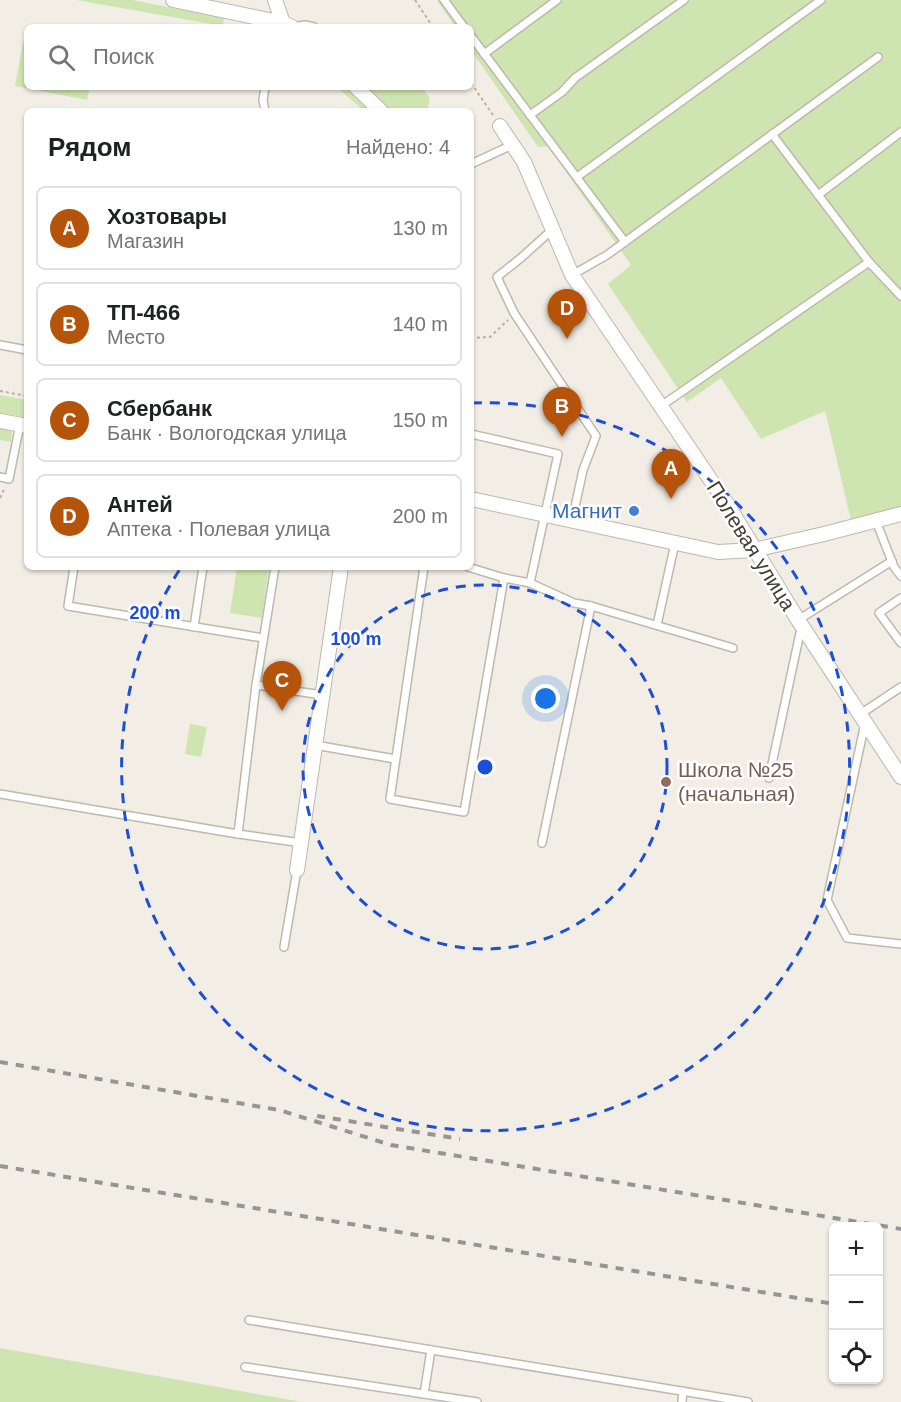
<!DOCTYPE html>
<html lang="ru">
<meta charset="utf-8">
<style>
:root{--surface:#fff;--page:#f6f6f6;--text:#202124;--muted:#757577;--line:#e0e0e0;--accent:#b45309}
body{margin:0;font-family:Arial,sans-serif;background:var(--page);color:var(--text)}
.controls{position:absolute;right:18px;bottom:18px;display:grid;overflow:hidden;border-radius:9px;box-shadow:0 2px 4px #0004}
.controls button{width:54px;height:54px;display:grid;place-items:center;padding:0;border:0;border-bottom:2px solid var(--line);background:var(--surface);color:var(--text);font:30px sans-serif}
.you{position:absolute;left:546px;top:699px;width:21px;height:21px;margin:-15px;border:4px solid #fff;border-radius:50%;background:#1a73e8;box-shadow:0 0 0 9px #1a73e833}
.badge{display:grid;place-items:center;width:39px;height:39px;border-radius:50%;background:var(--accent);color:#fff;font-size:20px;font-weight:700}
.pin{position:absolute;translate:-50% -50px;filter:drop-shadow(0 2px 3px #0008)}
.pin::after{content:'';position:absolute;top:32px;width:21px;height:18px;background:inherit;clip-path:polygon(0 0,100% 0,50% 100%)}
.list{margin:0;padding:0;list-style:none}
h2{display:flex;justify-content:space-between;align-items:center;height:78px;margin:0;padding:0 24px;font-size:26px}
h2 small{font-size:20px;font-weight:400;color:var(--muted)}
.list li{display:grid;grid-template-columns:39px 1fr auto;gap:18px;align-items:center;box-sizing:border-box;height:84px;margin:0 12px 12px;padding:0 12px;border:2px solid var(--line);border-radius:9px}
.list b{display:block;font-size:22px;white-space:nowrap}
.list p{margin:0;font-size:20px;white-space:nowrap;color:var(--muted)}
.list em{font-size:20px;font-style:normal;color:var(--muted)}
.icon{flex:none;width:33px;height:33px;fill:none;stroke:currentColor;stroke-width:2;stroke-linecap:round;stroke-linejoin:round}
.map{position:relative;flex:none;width:901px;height:1402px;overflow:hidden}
.search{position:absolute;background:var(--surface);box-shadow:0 2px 4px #0004;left:24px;top:24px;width:450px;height:66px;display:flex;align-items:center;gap:15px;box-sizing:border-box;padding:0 21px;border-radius:9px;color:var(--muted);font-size:22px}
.panel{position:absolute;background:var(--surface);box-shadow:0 2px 4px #0004;left:24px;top:108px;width:450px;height:462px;border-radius:9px}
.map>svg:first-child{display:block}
.green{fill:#cee4b1}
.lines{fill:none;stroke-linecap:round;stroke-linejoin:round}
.lane-casing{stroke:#bfb8ac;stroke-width:10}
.street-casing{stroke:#bfb8ac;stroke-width:16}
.path{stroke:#bdb09b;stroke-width:2;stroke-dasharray:3 3;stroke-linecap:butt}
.lane{stroke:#fff;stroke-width:7}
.street{stroke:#fff;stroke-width:14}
.rail{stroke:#959595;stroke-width:4;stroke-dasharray:8 8;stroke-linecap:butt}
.ring{fill:none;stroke:#1d4ed8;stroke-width:3;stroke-dasharray:10 8}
.shop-dot{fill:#3f7fe0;stroke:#fff;stroke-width:2}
.education-dot{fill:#8d6e63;stroke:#fff;stroke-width:2}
.labels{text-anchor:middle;stroke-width:5;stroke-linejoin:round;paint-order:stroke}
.shop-label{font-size:21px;fill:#366cbe;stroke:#fff;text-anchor:end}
.street-label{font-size:21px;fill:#443e36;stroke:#fff}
.education-label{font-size:21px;fill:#785e54;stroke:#fff;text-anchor:start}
.centre{fill:#1d4ed8;stroke:#fff;stroke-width:3}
.ring-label{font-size:18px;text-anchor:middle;font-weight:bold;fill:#1d4ed8;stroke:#fff;stroke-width:5;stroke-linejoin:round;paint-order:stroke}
</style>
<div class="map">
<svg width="901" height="1402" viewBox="0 0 901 1402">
<rect width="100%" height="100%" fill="#f2eee6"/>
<g class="green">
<path d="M76,0H132L224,18L223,26Z"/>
<path d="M437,0H901V507L851,520L825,411L761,439L721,378L687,402L608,284L631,265L548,146L538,147L471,50V27H455Z"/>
<path d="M23,42L27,43V87H90L87,100L15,86Z"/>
<path d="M337,87H347L373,111H364Z"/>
<path d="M367,87H421L430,98L427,111H391Z"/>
<path d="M0,395L27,400V418L0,413Z"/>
<path d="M0,425L10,429L12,434L11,442L0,440Z"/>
<path d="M237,567H269L262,618L230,613Z"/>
<path d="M190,724L207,727L201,757L185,754Z"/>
<path d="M0,1348L302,1402H0Z"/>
</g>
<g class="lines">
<defs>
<g id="lane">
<path d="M444,0L464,27"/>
<path d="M292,27L305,25L314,27"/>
<path d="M471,36L625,242"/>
<path d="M484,54L557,0"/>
<path d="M265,87L263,100L265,111"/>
<path d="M530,115L562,92L575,78L684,0"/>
<path d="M772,134L869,262L901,296"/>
<path d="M471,164L512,145"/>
<path d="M577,177L821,0"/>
<path d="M818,195L901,132"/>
<path d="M553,229L522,257L497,277L514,313L596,436L583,470L572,521"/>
<path d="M572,275L607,255L878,57"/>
<path d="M0,345L27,350"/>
<path d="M661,406L869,262"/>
<path d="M0,477L9,479L20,424"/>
<path d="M876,521L894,567L901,576"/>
<path d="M74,567L68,606L263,638"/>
<path d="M424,567L390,799L464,812L504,578"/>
<path d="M468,567L504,578L530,583L558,454L471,434"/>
<path d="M530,583L574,603L591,606L733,648"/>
<path d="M901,598L879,613L901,643"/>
<path d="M798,620L892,561"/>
<path d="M657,625L675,543"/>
<path d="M194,627L203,567"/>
<path d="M256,685L322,695"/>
<path d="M859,715L901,687"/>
<path d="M865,723L827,900L847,938L901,944"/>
<path d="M315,745L395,759"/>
<path d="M769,778L801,628"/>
<path d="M0,794L238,834L302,843"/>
<path d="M238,834L256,685L275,567"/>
<path d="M542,843L591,606"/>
<path d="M284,947L297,870"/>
<path d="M249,1320L748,1402"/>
<path d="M245,1367L477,1402"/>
<path d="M424,1394L431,1350"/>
<path d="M682,1402L683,1391"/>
</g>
<g id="street">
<path d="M173,0L283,23L292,27"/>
<path d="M275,0L283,23"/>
<path d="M356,87L381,111"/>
<path d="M500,126L524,162L572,275L729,507L798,620L901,777"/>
<path d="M0,421L27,426"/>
<path d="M471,499L718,552L754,550L824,534L901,514"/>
<path d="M297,870L341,567"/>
</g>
</defs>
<use href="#lane" class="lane-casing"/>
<use href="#street" class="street-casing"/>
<g class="path">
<path d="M415,0L433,27"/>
<path d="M471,83L493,115"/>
<path d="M471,280L473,273"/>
<path d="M471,338L490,337L508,320"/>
<path d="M0,391L27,396"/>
<path d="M0,498L5,487"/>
</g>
<use href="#lane" class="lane"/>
<use href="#street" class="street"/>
<g class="rail">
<path d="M0,1062L279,1110L391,1145L901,1229"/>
<path d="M317,1116L460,1139"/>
<path d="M0,1166L834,1304"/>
</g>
</g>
<g class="ring">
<circle cx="485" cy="767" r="182"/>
<path d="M472 403A364 364 0 1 1 180 569"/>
</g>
<circle class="shop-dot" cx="634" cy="511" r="6"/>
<circle class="education-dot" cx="666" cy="782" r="6"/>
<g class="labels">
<g class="shop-label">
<text x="622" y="518">Магнит</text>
</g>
<g class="street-label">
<text transform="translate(751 546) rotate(58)" y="7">Полевая улица</text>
</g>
<g class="education-label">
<text x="678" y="777">Школа №25<tspan x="678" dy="24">(начальная)</tspan></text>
</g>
</g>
<circle cx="485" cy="767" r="9" class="centre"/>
<g class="ring-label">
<text x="155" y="619">200 m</text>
<text x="356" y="645">100 m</text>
</g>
</svg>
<div class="controls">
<button>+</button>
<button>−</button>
<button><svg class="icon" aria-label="locate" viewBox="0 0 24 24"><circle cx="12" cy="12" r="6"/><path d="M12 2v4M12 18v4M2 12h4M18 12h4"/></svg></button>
</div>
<div class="you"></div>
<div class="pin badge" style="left:671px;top:499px">A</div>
<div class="pin badge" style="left:562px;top:437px">B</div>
<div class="pin badge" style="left:282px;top:711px">C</div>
<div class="pin badge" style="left:567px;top:339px">D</div>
<div class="search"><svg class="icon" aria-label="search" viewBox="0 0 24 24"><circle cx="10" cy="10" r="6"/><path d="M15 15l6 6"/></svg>Поиск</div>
<section class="panel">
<h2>Рядом<small>Найдено: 4</small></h2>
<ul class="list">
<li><span class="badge">A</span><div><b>Хозтовары</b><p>Магазин</p></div><em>130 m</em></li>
<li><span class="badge">B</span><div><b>ТП-466</b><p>Место</p></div><em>140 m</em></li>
<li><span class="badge">C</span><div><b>Сбербанк</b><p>Банк · Вологодская улица</p></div><em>150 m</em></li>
<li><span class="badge">D</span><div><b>Антей</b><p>Аптека · Полевая улица</p></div><em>200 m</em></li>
</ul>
</section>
</div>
